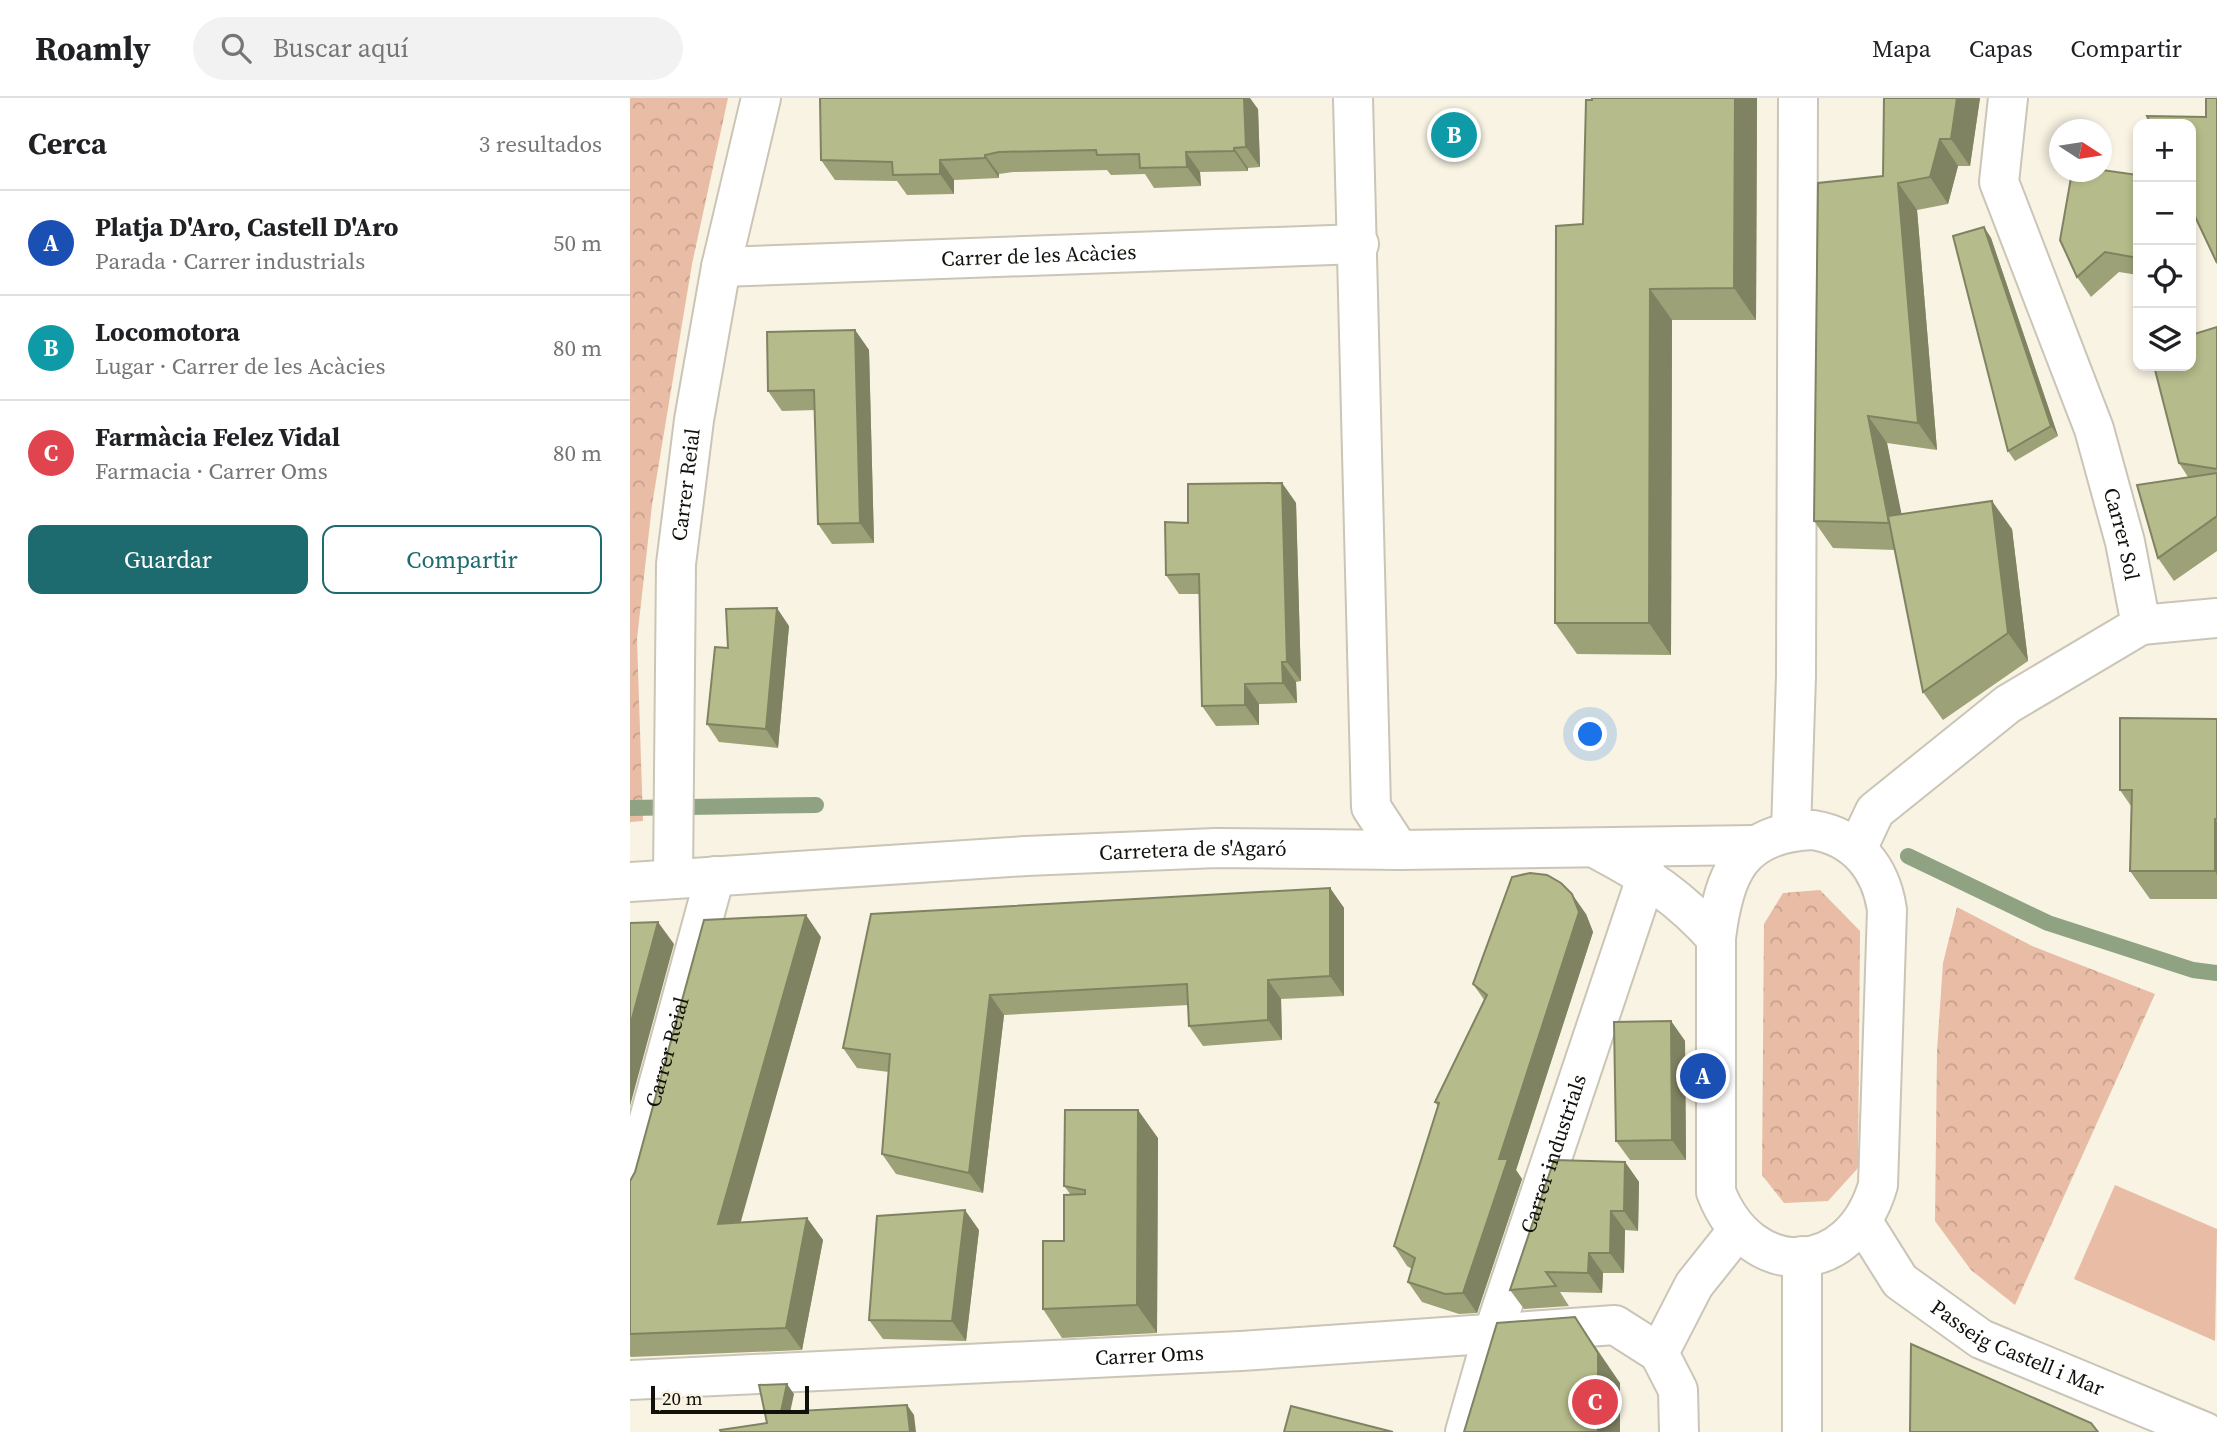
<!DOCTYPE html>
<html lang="es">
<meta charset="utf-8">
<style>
:root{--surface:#fff;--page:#f2f2f2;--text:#202124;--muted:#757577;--line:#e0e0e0;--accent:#1d6a6f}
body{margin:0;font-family:"Source Serif 4",serif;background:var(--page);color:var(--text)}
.controls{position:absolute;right:21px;top:21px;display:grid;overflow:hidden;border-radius:14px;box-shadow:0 4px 10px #0003}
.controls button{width:63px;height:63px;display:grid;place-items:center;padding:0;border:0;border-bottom:2px solid var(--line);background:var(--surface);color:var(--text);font:35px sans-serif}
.compass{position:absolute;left:1419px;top:21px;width:63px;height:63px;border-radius:50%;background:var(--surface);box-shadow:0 4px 10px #0003;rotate:102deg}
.scale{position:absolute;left:21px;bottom:18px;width:158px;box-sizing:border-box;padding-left:7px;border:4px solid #12100b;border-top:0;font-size:19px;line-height:24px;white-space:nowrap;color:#12100b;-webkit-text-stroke:5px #f8f3e3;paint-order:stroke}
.you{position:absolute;left:961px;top:637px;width:24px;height:24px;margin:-18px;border:5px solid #fff;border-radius:50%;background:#1a73e8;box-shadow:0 0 0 10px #1a73e833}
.badge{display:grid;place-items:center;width:46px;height:46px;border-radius:50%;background:var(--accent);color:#fff;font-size:23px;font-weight:700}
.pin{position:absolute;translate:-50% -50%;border:4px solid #fff;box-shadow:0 2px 7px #0006}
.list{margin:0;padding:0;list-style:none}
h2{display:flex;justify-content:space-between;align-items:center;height:91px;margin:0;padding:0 28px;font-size:30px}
h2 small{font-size:23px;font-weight:400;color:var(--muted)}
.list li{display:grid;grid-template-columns:46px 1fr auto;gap:21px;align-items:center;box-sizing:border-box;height:105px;padding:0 28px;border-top:2px solid var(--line)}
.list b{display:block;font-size:26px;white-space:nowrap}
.list p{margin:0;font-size:23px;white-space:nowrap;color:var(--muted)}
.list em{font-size:23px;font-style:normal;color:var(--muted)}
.actions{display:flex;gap:14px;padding:21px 28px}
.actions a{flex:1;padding:16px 0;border:2px solid var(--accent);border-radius:14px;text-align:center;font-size:24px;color:var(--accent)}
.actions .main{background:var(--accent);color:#fff}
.icon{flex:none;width:38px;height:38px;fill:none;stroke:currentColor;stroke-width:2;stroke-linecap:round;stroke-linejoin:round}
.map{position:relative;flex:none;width:1587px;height:1334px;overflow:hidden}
header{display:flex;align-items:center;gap:42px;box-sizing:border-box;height:98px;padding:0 35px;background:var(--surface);border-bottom:2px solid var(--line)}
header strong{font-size:33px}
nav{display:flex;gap:38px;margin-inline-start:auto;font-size:24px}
.search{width:490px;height:63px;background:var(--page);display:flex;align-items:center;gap:18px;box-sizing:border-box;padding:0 24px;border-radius:38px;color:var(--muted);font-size:26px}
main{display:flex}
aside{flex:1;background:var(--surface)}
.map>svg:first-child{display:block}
.park{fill:url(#park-crowns)}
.pitch{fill:#e8bca5}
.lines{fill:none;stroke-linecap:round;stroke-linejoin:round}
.stream{stroke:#8fa383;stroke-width:16}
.street-casing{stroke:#cac5b6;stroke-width:42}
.secondary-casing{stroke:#cac5b6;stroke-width:42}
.street{stroke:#fff;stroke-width:38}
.secondary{stroke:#fff;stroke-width:38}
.wall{fill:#9ca177}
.shaded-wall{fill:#7f8361}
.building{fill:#b5bb8a;stroke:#7f8361;stroke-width:2}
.labels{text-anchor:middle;stroke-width:7;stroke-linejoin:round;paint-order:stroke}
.street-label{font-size:21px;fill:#12100b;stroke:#f8f3e3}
</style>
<header>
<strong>Roamly</strong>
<div class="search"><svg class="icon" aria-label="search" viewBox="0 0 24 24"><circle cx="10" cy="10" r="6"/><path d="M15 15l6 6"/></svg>Buscar aquí</div>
<nav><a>Mapa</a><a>Capas</a><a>Compartir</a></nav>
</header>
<main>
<aside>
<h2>Cerca<small>3 resultados</small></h2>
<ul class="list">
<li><span class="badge" style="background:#1a4fb4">A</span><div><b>Platja D'Aro, Castell D'Aro</b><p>Parada · Carrer industrials</p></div><em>50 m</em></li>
<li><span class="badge" style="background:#0f9aa8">B</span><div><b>Locomotora</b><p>Lugar · Carrer de les Acàcies</p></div><em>80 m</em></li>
<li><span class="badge" style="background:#e0444e">C</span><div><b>Farmàcia Felez Vidal</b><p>Farmacia · Carrer Oms</p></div><em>80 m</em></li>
</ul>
<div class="actions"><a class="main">Guardar</a><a>Compartir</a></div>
</aside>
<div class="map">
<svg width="1587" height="1334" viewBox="0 0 1587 1334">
<defs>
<pattern id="park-crowns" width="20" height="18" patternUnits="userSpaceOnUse" patternTransform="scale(1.75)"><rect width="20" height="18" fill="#e8bca5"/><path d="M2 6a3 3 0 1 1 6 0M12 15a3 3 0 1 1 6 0" fill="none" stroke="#c6a18d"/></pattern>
</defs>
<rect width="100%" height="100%" fill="#f8f3e3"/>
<g class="park">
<path d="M0,0H98L62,166L22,407L7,541L13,723L0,724Z"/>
<path d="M1190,792L1230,833L1228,1070L1198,1103L1154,1105L1132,1077L1134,826L1153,795Z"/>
<path d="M1327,809L1402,848L1525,896L1385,1207L1341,1172L1305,1123L1307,953L1313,865Z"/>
</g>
<path class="pitch" d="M1485,1087L1587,1131L1585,1243L1444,1181Z"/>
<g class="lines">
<g class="stream">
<path d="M0,710L186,707"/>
<path d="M1278,758L1418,825L1563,872L1587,875"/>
</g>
<defs>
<g id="street">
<path d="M723,0L741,709L769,752"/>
<path id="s1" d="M1378,0L1369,84L1464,331L1495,444L1511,527"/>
<path id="s2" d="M91,169L729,146"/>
<path d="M1227,751L1245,713L1378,606L1511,527L1587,520"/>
<path id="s3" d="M43,780L46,466L64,322L91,169L131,0"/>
<path id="s4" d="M0,1091L85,778"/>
<path id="s5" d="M1233,1124L1270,1183L1351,1241L1575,1334"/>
<path d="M1029,1255L1064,1187L1107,1133"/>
<path d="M1029,1255L1048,1292L1049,1334"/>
<path id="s6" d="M0,1282L611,1253L985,1227L1029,1255"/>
<path id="s7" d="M835,1334L863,1236L1017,777"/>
</g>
<g id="secondary">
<path d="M1183,732C1226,739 1251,770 1257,812L1248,1087C1221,1180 1121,1184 1086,1094V840C1094,775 1110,735 1183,732Z"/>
<path d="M1161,733L1166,578L1168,0"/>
<path d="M970,753C1016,777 1051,801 1086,840"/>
<path id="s8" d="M0,784L396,758L586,750L769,752L1125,747"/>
<path d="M1172,1158V1334"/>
</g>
</defs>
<use href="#street" class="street-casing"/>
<use href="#secondary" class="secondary-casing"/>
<use href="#street" class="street"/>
<use href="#secondary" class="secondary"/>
</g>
<g class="wall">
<path d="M1127,0L1126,222H1042L1041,557L947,556L925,525L953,126Z"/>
<path d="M1254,0H1350L1340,68H1328L1318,106L1287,112L1307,352L1257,345L1271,416L1382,431L1398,563L1313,622L1293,594L1265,452L1203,450L1184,423L1253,78Z"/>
<path d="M628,11L630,69L618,70V73L570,74L571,88L524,90L515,76L481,77L477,72L383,74L369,76V80L324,82V96L277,97L267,83L205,82L191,62Z"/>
<path d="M1508,77V177L1489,174L1461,199L1447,179Z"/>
<path d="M1354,129L1361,140L1428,338L1385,363L1378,353Z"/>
<path d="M1587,229V453L1544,483L1528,460L1558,379L1549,365Z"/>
<path d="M225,232L239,252L244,445L202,446L188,426L185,312L152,313L138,293Z"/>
<path d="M652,385L666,405L671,583L666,584L667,605L629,606V627L586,628L572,608L569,496H549L536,477L558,425Z"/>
<path d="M159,528L148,650L89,644L77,626L98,550Z"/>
<path d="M1587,621V801H1520L1500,773L1501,708L1490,692Z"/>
<path d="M700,790L714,810V898L651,901L652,942L573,948L559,928L558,907L374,917L353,1095L266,1076L252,1056L259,974L227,970L213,950L241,816Z"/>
<path d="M956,816L963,834L886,1072L892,1081L847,1215L829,1216L792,1204L778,1184L782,1171L777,1168L764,1148L808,1008L805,1004L855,903L843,886Z"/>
<path d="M191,839L110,1124L177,1120L193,1142L172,1252L1,1259L0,1258V1083Z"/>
<path d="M1041,923L1055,943L1056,1062H1000L986,1043Z"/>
<path d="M528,1040L527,1235L432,1240L413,1211L434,1143L441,1097L434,1088Z"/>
<path d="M995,1064L1009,1084L1008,1133L995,1132L994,1175H973L972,1195L930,1194L939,1208L894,1211L880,1192Z"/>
<path d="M349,1132L336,1243L253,1241L239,1222Z"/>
</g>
<g class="shaded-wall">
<path d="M608,0H620L628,11L630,69L616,49Z"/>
<path d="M1105,0H1127L1126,222L1104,190Z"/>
<path d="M1327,0H1350L1340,68L1321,41Z"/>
<path d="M1310,41L1328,68L1318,106L1300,79Z"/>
<path d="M604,50L618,70V73L604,53Z"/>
<path d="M556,54L570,74L571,88L557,69Z"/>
<path d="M355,57L369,76V80L355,60Z"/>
<path d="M310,62L324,82V96L310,76Z"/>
<path d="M1268,85L1287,112L1307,352L1288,325Z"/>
<path d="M1354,129L1361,140L1428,338L1421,328Z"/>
<path d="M1020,191L1042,222L1041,557L1019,525Z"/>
<path d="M225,232L239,252L244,445L230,425Z"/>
<path d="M1238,318L1257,345L1279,452L1260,425Z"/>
<path d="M652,385L666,405L671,583L657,564Z"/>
<path d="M1362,403L1382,431L1398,563L1378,535Z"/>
<path d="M147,510L159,528L148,650L136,631Z"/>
<path d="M652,564L666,584L667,605L653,585Z"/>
<path d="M615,586L629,606V627L615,607Z"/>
<path d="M1585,721L1587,724V777L1585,773Z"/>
<path d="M700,790L714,810V898L700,878Z"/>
<path d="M942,796L956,816L963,834L886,1072L892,1081L847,1215L833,1195Z"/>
<path d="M176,817L191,839L104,1148L88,1126Z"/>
<path d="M28,824L44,846L0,1008V928Z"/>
<path d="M638,882L651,901L652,942L638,922Z"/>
<path d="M360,897L374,917L353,1095L339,1075Z"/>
<path d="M1041,923L1055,943L1056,1062L1042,1042Z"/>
<path d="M508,1012L528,1040L527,1235L507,1207Z"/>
<path d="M995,1064L1009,1084L1008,1133L994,1113Z"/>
<path d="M335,1112L349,1132L336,1243L322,1223Z"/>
<path d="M981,1113L995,1132L994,1175L980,1155Z"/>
<path d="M177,1120L193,1142L172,1252L156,1230Z"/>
<path d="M959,1155L973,1175L972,1195L958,1175Z"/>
<path d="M945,1219L990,1285V1334H968Z"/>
<path d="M157,1286L164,1296L158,1324L151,1314Z"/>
<path d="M277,1307L284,1317L286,1334H280Z"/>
</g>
<g class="building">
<path d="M190,0H614L616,49L604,50V53L556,54L557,69L510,70L509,56L467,57L466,52L369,54L355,57V60L310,62V76L263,77L262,64L191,62Z"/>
<path d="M962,0H1105L1104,190L1020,191L1019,525H925L926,128L953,126L956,2H962Z"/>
<path d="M1254,0H1327L1321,41H1310L1300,79L1268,85L1288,325L1238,318L1259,425L1184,423L1188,85L1253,78Z"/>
<path d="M1576,0H1587V165L1561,110V26H1521L1517,18L1576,19Z"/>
<path d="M1472,72L1508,77V160L1475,154L1447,179L1430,142L1442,74H1472Z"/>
<path d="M1354,129L1421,328L1378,353L1323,138Z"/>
<path d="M1587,229V371L1549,365L1524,268H1561V237Z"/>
<path d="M225,232L230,425L188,426L184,292L138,293L137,234Z"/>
<path d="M1587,375V418L1528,460L1507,387Z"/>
<path d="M652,385L657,564H652L653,585L615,586V607L572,608L569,476L536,477L535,424L558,425V386Z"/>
<path d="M1362,403L1378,535L1293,594L1258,418Z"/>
<path d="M147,510L136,631L77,626L85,549L98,550L96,511Z"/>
<path d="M1490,620L1587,621V721H1585V773H1500L1502,692H1490Z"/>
<path d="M900,775L917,777L931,785L942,796L949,814L869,1061H878L833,1195L815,1196L778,1184L785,1160L764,1148L809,1005L805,1004L857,897L843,886L882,779Z"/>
<path d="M700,790V878L638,882V922L559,928L557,886L360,897L339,1075L252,1056L260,956L213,950L241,816Z"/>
<path d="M176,817L88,1126L177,1120L156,1230L0,1236V1083L5,1074L74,822Z"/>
<path d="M28,824L0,928V825Z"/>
<path d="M1041,923L1042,1042L986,1043L984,924Z"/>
<path d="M435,1012H508L507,1207L413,1211V1143H434V1097L455,1096V1092L434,1088Z"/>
<path d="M924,1062L995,1064L994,1113H981L980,1155H959L958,1175L916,1174L926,1188L880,1192Z"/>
<path d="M335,1112L322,1223L239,1222L247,1118Z"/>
<path d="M945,1219L968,1255V1334H834L867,1225Z"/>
<path d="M1281,1246L1461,1325L1468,1334H1280Z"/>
<path d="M157,1286L151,1314L277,1307L280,1334H91L90,1332L137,1325L129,1287Z"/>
<path d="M661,1308L763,1334H654Z"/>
</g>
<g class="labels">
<g class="street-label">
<text dy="7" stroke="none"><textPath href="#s2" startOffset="318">Carrer de les Acàcies</textPath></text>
<text dy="7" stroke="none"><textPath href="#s3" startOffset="394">Carrer Reial</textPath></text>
<text dy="7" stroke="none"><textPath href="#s1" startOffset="458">Carrer Sol</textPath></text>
<text dy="7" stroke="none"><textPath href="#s8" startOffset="564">Carretera de s'Agaró</textPath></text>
<text dy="7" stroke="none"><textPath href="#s4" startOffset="142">Carrer Reial</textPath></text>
<text dy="7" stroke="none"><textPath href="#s7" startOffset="292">Carrer industrials</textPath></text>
<text dy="7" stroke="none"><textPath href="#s5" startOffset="206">Passeig Castell i Mar</textPath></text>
<text dy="7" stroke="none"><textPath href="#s6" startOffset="520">Carrer Oms</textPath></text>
</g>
</g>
</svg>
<div class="controls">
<button>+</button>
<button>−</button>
<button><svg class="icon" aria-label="locate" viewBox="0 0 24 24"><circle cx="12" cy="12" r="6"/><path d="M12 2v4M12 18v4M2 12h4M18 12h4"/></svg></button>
<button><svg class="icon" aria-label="layers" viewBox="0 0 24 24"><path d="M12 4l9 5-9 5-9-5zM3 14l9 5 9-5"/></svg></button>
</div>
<svg class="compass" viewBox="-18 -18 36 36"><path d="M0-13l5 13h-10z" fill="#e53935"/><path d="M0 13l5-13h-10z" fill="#757577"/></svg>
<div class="scale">20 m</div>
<div class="you"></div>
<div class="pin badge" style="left:1073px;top:978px;background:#1a4fb4">A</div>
<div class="pin badge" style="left:824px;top:37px;background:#0f9aa8">B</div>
<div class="pin badge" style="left:965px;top:1304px;background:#e0444e">C</div>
</div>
</main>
